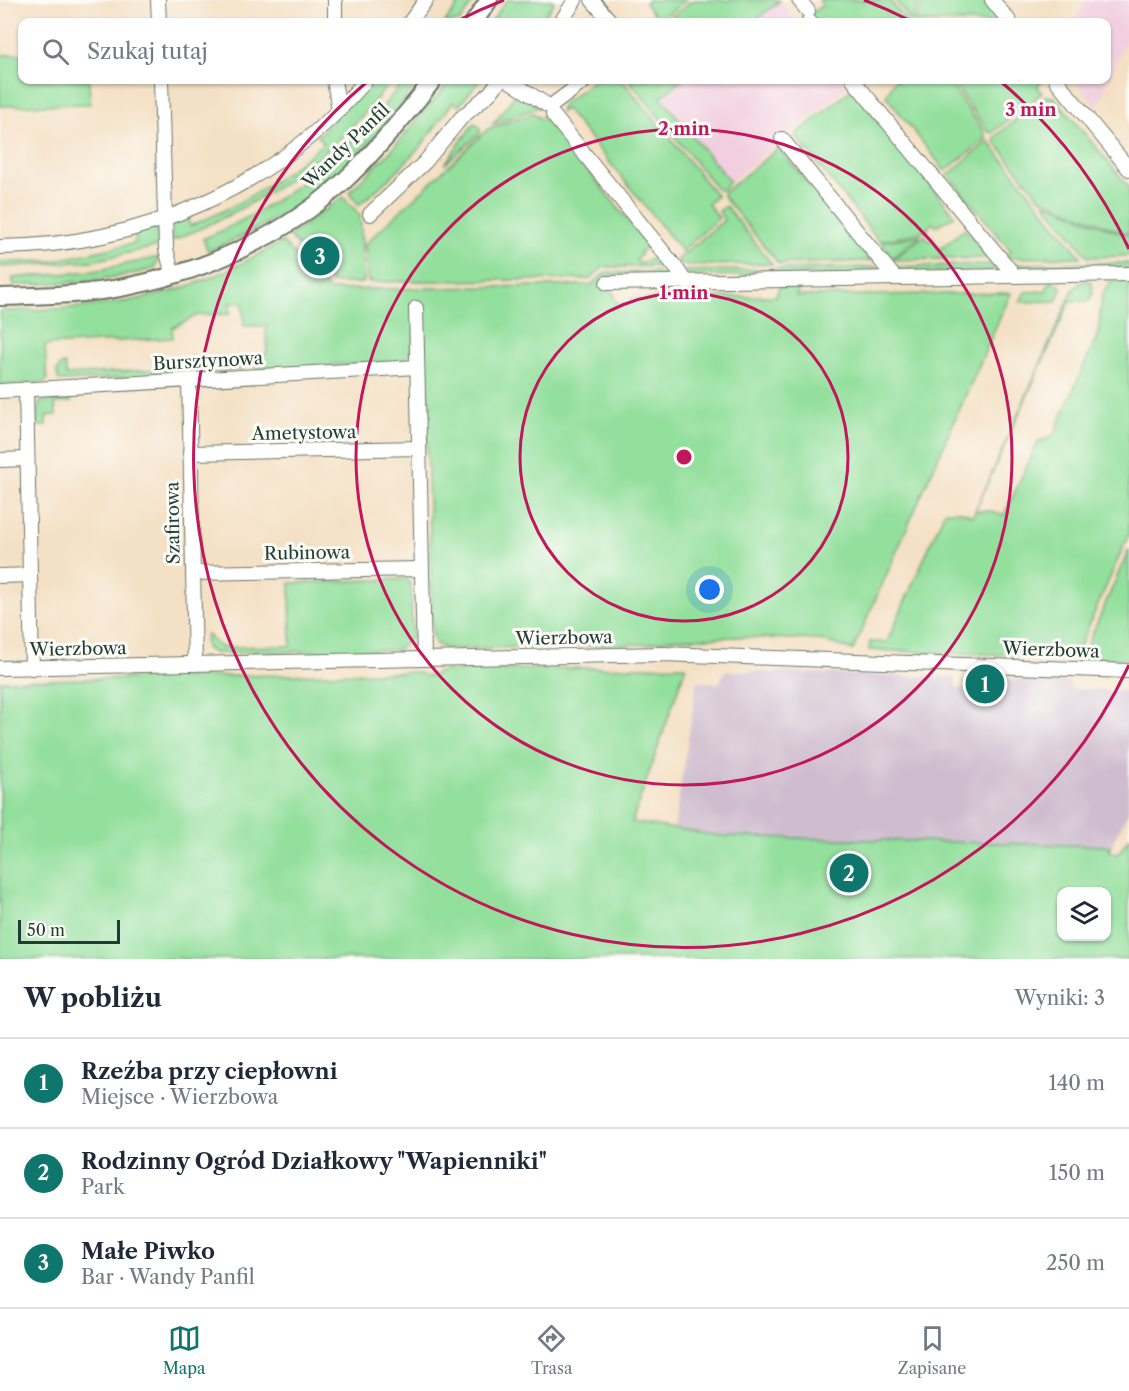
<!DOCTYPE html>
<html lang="pl">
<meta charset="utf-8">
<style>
:root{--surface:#fff;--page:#f2f2f3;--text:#1f2937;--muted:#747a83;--line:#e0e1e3;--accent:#0f766e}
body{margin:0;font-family:"Libre Caslon Text",serif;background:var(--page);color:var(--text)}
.controls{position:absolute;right:18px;bottom:18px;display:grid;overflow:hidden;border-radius:12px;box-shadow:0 2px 4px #0004}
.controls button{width:54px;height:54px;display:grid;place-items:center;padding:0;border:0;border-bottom:2px solid var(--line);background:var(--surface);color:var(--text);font:30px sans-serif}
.scale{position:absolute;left:18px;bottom:15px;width:102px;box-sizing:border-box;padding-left:6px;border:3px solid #1f3d34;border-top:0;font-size:16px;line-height:21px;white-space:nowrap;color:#1f3d34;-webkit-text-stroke:4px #fdfcf7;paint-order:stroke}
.you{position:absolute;left:710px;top:590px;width:21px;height:21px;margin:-15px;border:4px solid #fff;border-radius:50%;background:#1a73e8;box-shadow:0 0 0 9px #1a73e833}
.badge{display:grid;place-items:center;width:39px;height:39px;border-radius:50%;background:var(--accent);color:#fff;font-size:20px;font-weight:700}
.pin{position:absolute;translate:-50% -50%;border:3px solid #fff;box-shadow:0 2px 6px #0006}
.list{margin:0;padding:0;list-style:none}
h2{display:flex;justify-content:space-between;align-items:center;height:78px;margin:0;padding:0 24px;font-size:26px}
h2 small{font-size:20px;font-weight:400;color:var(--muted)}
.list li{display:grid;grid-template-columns:39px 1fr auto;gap:18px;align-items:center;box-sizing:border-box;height:90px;padding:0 24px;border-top:2px solid var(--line)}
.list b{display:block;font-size:22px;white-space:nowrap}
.list p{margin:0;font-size:20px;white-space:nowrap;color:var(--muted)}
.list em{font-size:20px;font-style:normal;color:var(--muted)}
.icon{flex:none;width:33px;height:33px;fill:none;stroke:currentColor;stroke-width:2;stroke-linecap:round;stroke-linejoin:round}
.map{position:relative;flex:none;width:1129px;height:959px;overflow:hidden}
.search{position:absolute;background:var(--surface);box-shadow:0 2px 4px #0004;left:18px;right:18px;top:18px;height:66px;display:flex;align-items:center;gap:15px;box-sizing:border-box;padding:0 21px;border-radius:12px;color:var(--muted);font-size:22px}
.sheet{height:348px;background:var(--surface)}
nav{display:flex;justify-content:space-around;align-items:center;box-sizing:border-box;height:84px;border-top:2px solid var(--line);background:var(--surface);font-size:16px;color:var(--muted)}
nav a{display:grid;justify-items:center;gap:3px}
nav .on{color:var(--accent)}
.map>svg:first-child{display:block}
.built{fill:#f2cfe0}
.industrial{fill:#cfbdcf}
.green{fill:#93df9c;stroke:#598e68;stroke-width:1.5;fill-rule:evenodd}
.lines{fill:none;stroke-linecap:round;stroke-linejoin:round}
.minor-casing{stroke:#6a7666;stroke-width:16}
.tertiary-casing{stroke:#6a7666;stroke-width:20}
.minor{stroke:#fff;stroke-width:14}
.tertiary{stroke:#fff;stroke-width:16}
.ring{fill:none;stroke:#c2185b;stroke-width:3}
.labels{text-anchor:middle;stroke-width:6;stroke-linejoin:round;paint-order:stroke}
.street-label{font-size:18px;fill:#1f3d34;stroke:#fdfcf7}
.centre{fill:#c2185b;stroke:#fdfcf7;stroke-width:3}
.ring-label{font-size:18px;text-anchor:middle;font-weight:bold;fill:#c2185b;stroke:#fdfcf7;stroke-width:6;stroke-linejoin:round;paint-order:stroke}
</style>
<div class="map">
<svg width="1129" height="959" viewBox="0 0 1129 959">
<rect width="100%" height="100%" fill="#fdfcf7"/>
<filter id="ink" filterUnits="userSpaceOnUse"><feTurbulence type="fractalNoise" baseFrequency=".0167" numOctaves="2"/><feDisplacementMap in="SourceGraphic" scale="12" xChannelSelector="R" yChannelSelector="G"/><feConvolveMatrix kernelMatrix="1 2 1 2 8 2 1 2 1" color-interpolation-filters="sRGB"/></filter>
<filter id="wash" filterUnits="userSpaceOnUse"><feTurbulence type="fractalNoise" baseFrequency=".008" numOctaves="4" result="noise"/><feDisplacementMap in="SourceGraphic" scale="24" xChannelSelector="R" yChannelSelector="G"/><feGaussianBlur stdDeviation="1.35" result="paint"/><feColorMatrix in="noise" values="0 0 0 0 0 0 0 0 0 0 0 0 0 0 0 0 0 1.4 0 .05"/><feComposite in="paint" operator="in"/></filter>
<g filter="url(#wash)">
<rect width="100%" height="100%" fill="#f4e0c4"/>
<g class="built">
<path d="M1085,0H1129V33L1097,108L1074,80H1106V22H1075Z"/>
<path d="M780,1L797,22H753Z"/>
<path d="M682,80H843L848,86L730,182L661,96Z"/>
</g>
<path class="industrial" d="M725,671L950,677L954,678L957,688H969L973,678L1068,681L1073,689L1129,691V810L1111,846L720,836L674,829L697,681L719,683Z"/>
<g class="green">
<path d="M462,0H475L459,22H445Z"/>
<path d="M507,0H552L554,2L541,22H491Z"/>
<path d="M648,0H686L659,21L645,3Z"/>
<path d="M693,0H780V1L753,22H665Z"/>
<path d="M819,0H889L907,22H815L809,15L823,5Z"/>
<path d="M895,0H919L912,22Z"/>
<path d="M923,0H985L1003,22H915Z"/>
<path d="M22,54V80H89L90,104L0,106V55Z"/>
<path d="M372,80L379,86L384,80H391C336,158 259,205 172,241C171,225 171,223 187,217L190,226C243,204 280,180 324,143L318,136Z"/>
<path d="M404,80H419C408,94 398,110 386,124C338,182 278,224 208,251L203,239C284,204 352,151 404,80Z"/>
<path d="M451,80H480L459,106L453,102L421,146L392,176L359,205L349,192L390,152Z"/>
<path d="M594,80H622L717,196L708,204L719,218L682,251L566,109L560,112L563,104Z"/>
<path d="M629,80H682L661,97L730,182L722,190H718Z"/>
<path d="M895,80H948L984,132L986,139L945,171L886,96Z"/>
<path d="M952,80H1044L1037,87L1042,93L992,133L987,131Z"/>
<path d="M852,89L955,216L936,226L933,223L927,228L928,231L879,241L795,135Z"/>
<path d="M517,92L539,107L493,124Z"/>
<path d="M1045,96L1054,97L1129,187V233L1119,231L1040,198L995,142V137Z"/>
<path d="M533,113L539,118L546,119L649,246L640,252L641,255L636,259L639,264C650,257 658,259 668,266L603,267L590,279L368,282L365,244L488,129Z"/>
<path d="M474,123L480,128V133L444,165Z"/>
<path d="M988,141L1081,257L1004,258L1011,251L948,175Z"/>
<path d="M779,148L871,261L779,264L723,196V193Z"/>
<path d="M343,197L360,215L364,281L362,283H332L289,236Z"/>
<path d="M1044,202L1119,233L1129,235V256L1088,257Z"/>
<path d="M726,206L772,264L682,265L677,260L724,220L719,211Z"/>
<path d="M154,228L158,232L159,246L93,261L0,267V262L53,261L136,243L134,234Z"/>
<path d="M965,229L989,258L892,260L925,235L929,241L932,239L940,249Z"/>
<path d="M921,235L893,257L881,242Z"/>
<path d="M282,242L329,290L591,285L605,273L670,272L672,277L603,278L604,289L613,293L617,304L629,303L631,299L776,296L779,287H800L796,296L1011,293L853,650L820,640L736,637L670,639L648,644L446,649L436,644L433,637L423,307L409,356L403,361L258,370L255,368L256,361L267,353L266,326H244L243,303H230V314L198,315L172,328L173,338L45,345L47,380L45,382L0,385V311C72,309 145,306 212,277C236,267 259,254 282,242Z"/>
<path d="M159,257L156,266L153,269C106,281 61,284 13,285V278L94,271Z"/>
<path d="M1129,263V268L1012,270L1008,264Z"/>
<path d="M997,264L1002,270L898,273L892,267Z"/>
<path d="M877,267L880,273L690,276L685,271Z"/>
<path d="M1051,281L1059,284L1061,289L1056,301L1020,302L1025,292L1045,291Z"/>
<path d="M1091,281L1093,293L1089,301H1070L975,511H991L1004,515L1038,442L1053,436L1098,334L1102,295L1111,281H1129V534L1079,648H1074L1068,657L869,650L870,642H887L945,511H960L973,516L975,511L1068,301L1073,290L1081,282Z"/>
<path d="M238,355L244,362V368L242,370L187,374L184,371L185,365L192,357L193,368L238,365Z"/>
<path d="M166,359L173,366L172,375L61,381L58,379L57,371L61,365L65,364L66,375L166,369Z"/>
<path d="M70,399L71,402L55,403L56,415L46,416V426H37V410L40,402Z"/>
<path d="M1129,549V659L1094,658L1085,651Z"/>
<path d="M402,579L408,580L411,586L412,637L401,647L395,650L214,653L206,648L205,636L207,635L220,647L291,646L290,583Z"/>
<path d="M686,666L632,822L720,836L1111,846L1109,851L1118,854L1129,838V959H0V681L417,672C426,678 432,677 441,671ZM1062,892H1106V936H1062Z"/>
</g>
</g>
<g filter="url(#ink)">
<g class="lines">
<defs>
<g id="minor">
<path d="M158,0L159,22"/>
<path d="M335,0V22"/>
<path d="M592,0L611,22"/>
<path d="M799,0L808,11"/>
<path d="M992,0L1010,22"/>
<path d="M809,21L810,22"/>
<path d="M410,22L426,0"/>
<path d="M561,22L575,0"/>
<path d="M161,80L166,249L173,275"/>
<path d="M334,80L339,110"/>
<path d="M508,80L547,105L551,106L586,80"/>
<path d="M853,80L1015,276"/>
<path d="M1056,80L1129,169"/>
<path d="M553,115L677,269L686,283"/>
<path d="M782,139L895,278"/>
<path d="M370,214L425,162L461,118L490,93L500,80"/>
<path d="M0,247C139,246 277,188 366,80"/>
<path d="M607,283L1129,274"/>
<path d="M416,308L424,659"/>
<path d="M189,380L195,664"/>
<path d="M26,389L32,668"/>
<path d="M0,391L417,367"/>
<path d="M190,453L419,448"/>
<path d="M0,460L27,459"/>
<path d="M193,573L421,569"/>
<path d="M0,576L30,575"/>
<path d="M0,668L663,654L1129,671"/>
</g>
<g id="tertiary">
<path d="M474,22L489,0"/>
<path d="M0,297C38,296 76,295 114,289C196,275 281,239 343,182C376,151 405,116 433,80"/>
</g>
</defs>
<use href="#minor" class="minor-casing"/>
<use href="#tertiary" class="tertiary-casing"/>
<use href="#minor" class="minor"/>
<use href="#tertiary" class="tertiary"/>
</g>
</g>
<g class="ring">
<circle cx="684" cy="457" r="164"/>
<circle cx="684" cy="457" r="328"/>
<path d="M1129 665A491 491 0 1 1 368 81M457 21A491 491 0 0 1 504 0M864 0A491 491 0 0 1 911 21M1000 81A491 491 0 0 1 1129 249"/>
</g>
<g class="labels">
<g class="street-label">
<text transform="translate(346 146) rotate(-44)" y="6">Wandy Panfil</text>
<text transform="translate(208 361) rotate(-3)" y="6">Bursztynowa</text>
<text transform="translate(304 433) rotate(-1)" y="6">Ametystowa</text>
<text transform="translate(173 523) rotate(-91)" y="6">Szafirowa</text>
<text transform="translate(307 553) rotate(-1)" y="6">Rubinowa</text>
<text transform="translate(564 638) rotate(-1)" y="6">Wierzbowa</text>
<text transform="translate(78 649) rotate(-1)" y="6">Wierzbowa</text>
<text transform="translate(1051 650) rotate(2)" y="6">Wierzbowa</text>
</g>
</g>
<circle cx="684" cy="457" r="9" class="centre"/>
<g class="ring-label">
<text x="1031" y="116">3 min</text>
<text x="684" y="135">2 min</text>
<text x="684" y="299">1 min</text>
</g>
</svg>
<div class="controls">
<button><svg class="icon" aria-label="layers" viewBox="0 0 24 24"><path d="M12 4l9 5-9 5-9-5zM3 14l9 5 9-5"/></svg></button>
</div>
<div class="scale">50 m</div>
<div class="you"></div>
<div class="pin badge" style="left:985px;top:684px">1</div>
<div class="pin badge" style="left:849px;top:873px">2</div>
<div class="pin badge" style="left:320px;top:256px">3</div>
<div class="search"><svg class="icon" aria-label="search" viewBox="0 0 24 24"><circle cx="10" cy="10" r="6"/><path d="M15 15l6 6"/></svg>Szukaj tutaj</div>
</div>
<section class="sheet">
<h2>W pobliżu<small>Wyniki: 3</small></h2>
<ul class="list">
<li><span class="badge">1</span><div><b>Rzeźba przy ciepłowni</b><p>Miejsce · Wierzbowa</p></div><em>140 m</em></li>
<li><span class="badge">2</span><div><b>Rodzinny Ogród Działkowy &quot;Wapienniki&quot;</b><p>Park</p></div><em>150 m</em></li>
<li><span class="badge">3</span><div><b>Małe Piwko</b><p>Bar · Wandy Panfil</p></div><em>250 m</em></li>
</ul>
</section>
<nav>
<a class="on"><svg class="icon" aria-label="map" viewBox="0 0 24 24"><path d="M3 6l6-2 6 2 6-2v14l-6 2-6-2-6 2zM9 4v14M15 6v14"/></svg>Mapa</a>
<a><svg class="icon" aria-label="directions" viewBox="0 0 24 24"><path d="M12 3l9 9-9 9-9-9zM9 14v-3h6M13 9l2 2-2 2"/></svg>Trasa</a>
<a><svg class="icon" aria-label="saved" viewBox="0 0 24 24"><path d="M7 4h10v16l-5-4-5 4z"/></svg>Zapisane</a>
</nav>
